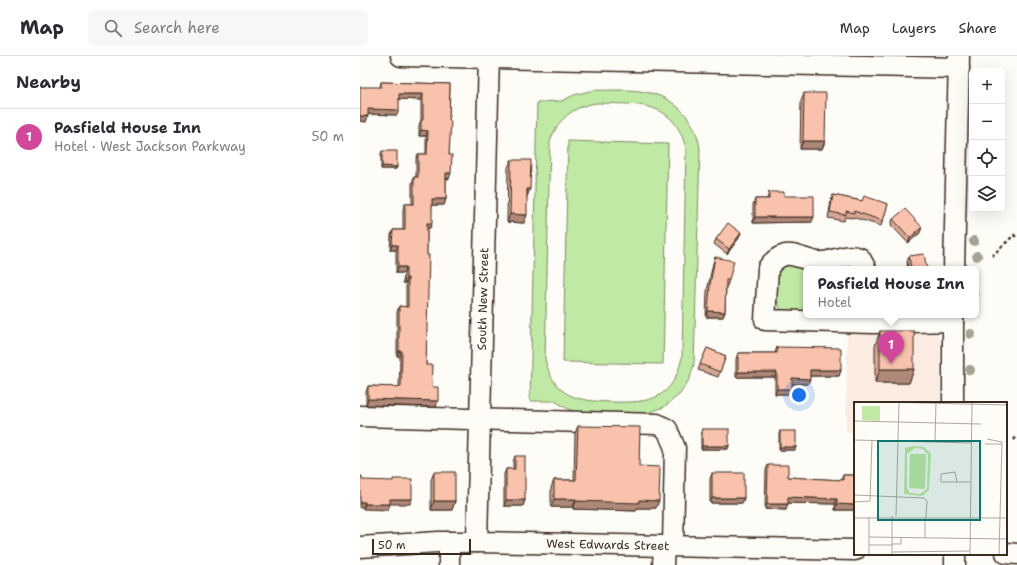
<!DOCTYPE html>
<meta charset="utf-8">
<style>
:root{--surface:#fff;--page:#f7f7f7;--text:#2b2b33;--muted:#7c7c81;--line:#e1e1e2;--accent:#1f6fb2}
body{margin:0;font-family:"Shantell Sans",sans-serif;background:var(--page);color:var(--text)}
.controls{position:absolute;right:12px;top:12px;display:grid;overflow:hidden;border-radius:6px;box-shadow:0 4px 16px #0002}
.controls button{width:36px;height:36px;display:grid;place-items:center;padding:0;border:0;border-bottom:1px solid var(--line);background:var(--surface);color:var(--text);font:20px sans-serif}
.scale{position:absolute;left:12px;bottom:10px;width:99px;box-sizing:border-box;padding-left:4px;border:2px solid #3b2a1e;border-top:0;font-size:11px;line-height:14px;white-space:nowrap;color:#3b2a1e;-webkit-text-stroke:3px #fdfcf7;paint-order:stroke}
.you{position:absolute;left:439px;top:339px;width:14px;height:14px;margin:-10px;border:3px solid #fff;border-radius:50%;background:#1a73e8;box-shadow:0 0 0 6px #1a73e833}
.badge{display:grid;place-items:center;width:26px;height:26px;border-radius:50%;background:var(--accent);color:#fff;font-size:13px;font-weight:700}
.pin{position:absolute;translate:-50% -33px;filter:drop-shadow(0 1px 2px #0008)}
.pin::after{content:'';position:absolute;top:21px;width:14px;height:12px;background:inherit;clip-path:polygon(0 0,100% 0,50% 100%)}
.popup{position:absolute;left:443px;top:210px;width:176px;height:52px;box-sizing:border-box;display:grid;place-content:center;border-radius:6px;background:var(--surface);filter:drop-shadow(0 1px 3px #0005);font-size:13px;white-space:nowrap;color:var(--muted)}
.popup b{font-size:15px;color:var(--text)}
.popup::after{content:'';position:absolute;left:50%;top:100%;margin-left:-8px;border:8px solid transparent;border-top-color:var(--surface)}
.list{margin:0;padding:0;list-style:none}
h2{display:flex;justify-content:space-between;align-items:center;height:52px;margin:0;padding:0 16px;font-size:17px}
h2 small{font-size:13px;font-weight:400;color:var(--muted)}
.list li{display:grid;grid-template-columns:26px 1fr auto;gap:12px;align-items:center;box-sizing:border-box;height:56px;padding:0 16px;border-top:1px solid var(--line)}
.list b{display:block;font-size:15px;white-space:nowrap}
.list p{margin:0;font-size:13px;white-space:nowrap;color:var(--muted)}
.list em{font-size:13px;font-style:normal;color:var(--muted)}
.icon{flex:none;width:22px;height:22px;fill:none;stroke:currentColor;stroke-width:2;stroke-linecap:round;stroke-linejoin:round}
.map{position:relative;flex:none;width:657px;height:509px;overflow:hidden}
header{display:flex;align-items:center;gap:24px;box-sizing:border-box;height:56px;padding:0 20px;background:var(--surface);border-bottom:1px solid var(--line)}
header strong{font-size:19px}
nav{display:flex;gap:22px;margin-inline-start:auto;font-size:14px}
.search{width:280px;height:36px;background:var(--page);display:flex;align-items:center;gap:10px;box-sizing:border-box;padding:0 14px;border-radius:6px;color:var(--muted);font-size:15px}
main{display:flex}
aside{flex:1;background:var(--surface)}
.map>svg:first-child{display:block}
.built{fill:#fcebe0}
.green{fill:#c0e9a5;stroke:#7e8a62;fill-rule:evenodd}
.lines{fill:none;stroke-linecap:round;stroke-linejoin:round}
.minor-casing{stroke:#3b2a1e;stroke-width:23}
.path{stroke:#3b2a1e;stroke-width:2.5;stroke-dasharray:3 3;stroke-linecap:butt}
.minor{stroke:#fdfcf7;stroke-width:20}
.tree{fill:#a4a392}
.wall{fill:#d6a794;stroke:#3b2a1e}
.shaded-wall{fill:#ae8878;stroke:#3b2a1e}
.building{fill:#f9c2ac;stroke:#3b2a1e}
.labels{text-anchor:middle;stroke-width:4;stroke-linejoin:round;paint-order:stroke}
.street-label{font-size:12px;fill:#3b2a1e;stroke:#fdfcf7}
.inset-road{fill:none;stroke:#afa8a0;stroke-width:1}
.view{fill:#0f766e;fill-opacity:0.15;stroke:#0f766e;stroke-width:2}
.inset-edge{fill:none;stroke:#3b2a1e;stroke-width:2}
</style>
<header>
<strong>Map</strong>
<div class="search"><svg class="icon" aria-label="search" viewBox="0 0 24 24"><circle cx="10" cy="10" r="6"/><path d="M15 15l6 6"/></svg>Search here</div>
<nav><a>Map</a><a>Layers</a><a>Share</a></nav>
</header>
<main>
<aside>
<h2>Nearby<small></small></h2>
<ul class="list">
<li><span class="badge" style="background:#d1479c">1</span><div><b>Pasfield House Inn</b><p>Hotel · West Jackson Parkway</p></div><em>50 m</em></li>
</ul>
</aside>
<div class="map">
<svg width="657" height="509" viewBox="0 0 657 509">
<rect width="100%" height="100%" fill="#fdfcf7"/>
<filter id="ink" filterUnits="userSpaceOnUse"><feTurbulence type="fractalNoise" baseFrequency=".025" numOctaves="2"/><feDisplacementMap in="SourceGraphic" scale="8" xChannelSelector="R" yChannelSelector="G"/><feConvolveMatrix kernelMatrix="1 2 1 2 8 2 1 2 1" color-interpolation-filters="sRGB"/></filter>
<g filter="url(#ink)">
<path class="built" d="M487,277L578,278L580,284V347H495V376H486Z"/>
<g class="green">
<path d="M234,34C252,35 272,32 290,37C317,43 337,66 340,93L334,308L330,322L320,338L304,351L285,358L218,357L206,352L195,345H170L177,46L202,45L214,39ZM237,47C278,49 314,43 326,93L322,301C313,344 290,347 252,346C216,345 194,341 185,303L190,86C197,63 214,50 237,47Z"/>
<path d="M208,85L308,88L303,308L203,306Z"/>
<path d="M426,206L446,213V259L422,257L414,238L417,213Z"/>
</g>
<g class="lines">
<defs>
<g id="minor">
<path d="M41,0L599,12"/>
<path d="M506,213L500,202C484,196 474,207 458,206C447,205 434,197 425,199C418,201 412,206 408,212L405,264L513,267L593,265"/>
<path d="M594,213L599,0"/>
<path d="M593,259V347"/>
<path d="M0,360L297,368L307,373L315,392L313,490"/>
<path d="M89,486V509"/>
<path id="s1" d="M117,486L129,0"/>
<path id="s2" d="M0,491L78,486H117L495,494"/>
<path d="M646,497L657,498"/>
<path d="M595,498V509"/>
<path d="M303,509L304,490"/>
</g>
</defs>
<use href="#minor" class="minor-casing"/>
<g class="path">
<path d="M632,200L654,179L657,182"/>
<path d="M616,239H620"/>
<path d="M654,384L657,380"/>
</g>
<use href="#minor" class="minor"/>
</g>
<g class="tree">
<circle cx="614" cy="185" r="5"/>
<circle cx="617" cy="200" r="5"/>
<circle cx="611" cy="278" r="5"/>
<circle cx="610" cy="314" r="5"/>
</g>
<g class="wall">
<path d="M21,26L90,28L89,65V123L86,122V143L84,149H72L70,172H67L66,309L72,331L76,351L6,349V336L8,330L39,331L40,300H37V256L39,250L46,251V227H43L44,217H36V194H30L31,179L33,174H43V153L45,148H52V127L54,121H56V103L58,98H66V80H59V69L61,64V44L39,43L37,59L8,58L6,66L0,65L20,31Z"/>
<path d="M444,37L465,85L462,93H440L441,45Z"/>
<path d="M22,95L37,111L36,113H21V98Z"/>
<path d="M151,104L164,167L147,166L148,112Z"/>
<path d="M409,136L424,140L452,166L393,167V149L395,143H407Z"/>
<path d="M473,139L502,145L528,148L521,170L492,161V162L485,161L484,165L468,162L471,145Z"/>
<path d="M533,163L560,177L548,187L531,169Z"/>
<path d="M381,177L379,182L367,198L354,188L356,183Z"/>
<path d="M549,200L567,213H548L547,206Z"/>
<path d="M355,201L369,224L367,230H366L365,256L363,261H346L347,235L353,207Z"/>
<path d="M520,275L554,313L549,327H515V290Z"/>
<path d="M417,291L481,314L479,320H450L448,328H432V333L430,338H415V321H376V303L378,297H415Z"/>
<path d="M347,292L366,300L358,321L338,314Z"/>
<path d="M218,370L279,410L296,452H277L276,455L213,453V451H191V432L194,424H214L215,377Z"/>
<path d="M342,373L368,393H341V376Z"/>
<path d="M420,375L435,394H419V378Z"/>
<path d="M155,400L165,444L163,450H144V418L146,413H153V406Z"/>
<path d="M408,409L428,421L481,424L483,419H495V454H475V448L428,447L426,454L405,453L406,414Z"/>
<path d="M74,416L95,445L92,454H71V424Z"/>
<path d="M352,417L384,442L382,447H350V423Z"/>
</g>
<g class="shaded-wall">
<path d="M39,38H63L61,44L37,43Z"/>
<path d="M8,53L39,54L37,59L6,58Z"/>
<path d="M0,60H8L6,66L0,65Z"/>
<path d="M61,74L68,75L66,80H59Z"/>
<path d="M443,85H465L462,93H440Z"/>
<path d="M22,110L37,111L36,113H21Z"/>
<path d="M86,117H91L89,123L84,122Z"/>
<path d="M167,133H170L167,141Z"/>
<path d="M72,143H86L84,149H70Z"/>
<path d="M150,158L167,159L164,167L147,166Z"/>
<path d="M395,161H454L452,166L393,167Z"/>
<path d="M67,167H72L70,172H65Z"/>
<path d="M562,171L560,177L548,187L550,182Z"/>
<path d="M381,177L379,182L367,198L369,193Z"/>
<path d="M32,189H38L36,194H30Z"/>
<path d="M38,211H46L44,217H36Z"/>
<path d="M46,222H48L46,227H43Z"/>
<path d="M348,255L365,256L363,261H346Z"/>
<path d="M39,295H42L40,300H37Z"/>
<path d="M520,313H554L549,327H515Z"/>
<path d="M450,314H481L479,320H448Z"/>
<path d="M378,316H417L415,321H376Z"/>
<path d="M432,322L450,323L448,328H430Z"/>
<path d="M417,333H432L430,338H415Z"/>
<path d="M8,343L78,345L76,351L6,349Z"/>
<path d="M342,390H369L368,393H341Z"/>
<path d="M420,391H436L435,394H419Z"/>
<path d="M428,441L477,443L475,448L426,447Z"/>
<path d="M352,442H384L382,447H350Z"/>
<path d="M30,443H52L50,448H28Z"/>
<path d="M194,443H216L213,451H191Z"/>
<path d="M146,444H165L163,450H144Z"/>
<path d="M279,444L299,445L296,452H277L276,455L213,453L216,445Z"/>
<path d="M74,445H95L92,454H71Z"/>
<path d="M0,446H5L3,452H0Z"/>
<path d="M5,448H30L28,454L3,453Z"/>
<path d="M407,448H428L426,454L405,453Z"/>
<path d="M477,448L495,449V454H475Z"/>
</g>
<g class="building">
<path d="M21,26L90,28L89,65H91L89,99H92L91,117H86V143H72V167H67V199H69L66,309H73L72,331H78V345L8,343V330L41,331L42,295H39V250L48,251V222H46V211H38V189H32L33,174H45V148H54V121H58V98H67L68,75L61,74V64H63V38H39V54L8,53V60H0V31H21Z"/>
<path d="M444,37H466L465,85H443Z"/>
<path d="M22,95H37V111L22,110Z"/>
<path d="M151,104H171L170,133H167V159L150,158Z"/>
<path d="M409,136H424V140H454V161H395V143H409Z"/>
<path d="M473,139L502,145L504,140L528,148L523,165L494,155V157L486,155V159L470,156Z"/>
<path d="M545,153L562,171L550,182L533,163Z"/>
<path d="M368,167L381,177L369,193L356,183Z"/>
<path d="M564,198L567,213H551L549,200Z"/>
<path d="M355,201L374,205L369,224H366L365,256L348,255L350,229Z"/>
<rect x="520" y="275" width="34" height="38"/>
<path d="M417,291L481,292V314H450V323L432,322V333H417V316H378V297H417Z"/>
<path d="M347,292L366,300L360,316L340,308Z"/>
<path d="M218,370L280,371L279,410L300,411L299,445L279,444V447L216,445V443H194V424H216Z"/>
<rect x="342" y="373" width="27" height="17"/>
<rect x="420" y="375" width="16" height="16"/>
<path d="M155,400H165V444H146V413H155Z"/>
<path d="M408,409H428V421L483,424V419H495V449L477,448V443L428,441V448H407Z"/>
<rect x="74" y="416" width="21" height="29"/>
<rect x="352" y="417" width="32" height="25"/>
<path d="M0,420H2V424L33,425V423H52V443H30V448H5V446H0Z"/>
</g>
</g>
<g class="labels">
<g class="street-label">
<text dy="4" stroke="none"><textPath href="#s1" startOffset="243">South New Street</textPath></text>
<text dy="4" stroke="none"><textPath href="#s2" startOffset="248">West Edwards Street</textPath></text>
</g>
</g>
<g transform="translate(494 346)">
<rect width="153" height="153" fill="#fdfcf7"/>
<path d="M8,4H26V19L8,18ZM60,44L70,45L77,52L75,88L68,94L50,92L51,46ZM61,46L69,47L74,53L73,87L66,92L56,91L53,86V52ZM56,52H72L71,87L55,86Z" fill="#c0e9a5" fill-rule="evenodd"/>
<path class="inset-road" d="M25,0L153,3M0,19L127,22M133,37L148,40L145,153M0,38L117,41M81,40L82,0M131,42H148M103,80L101,70L87,72V80H116M0,93L70,96L73,99L72,115M0,100L16,99L18,38M38,114V153M42,114L45,1M0,116H153M15,135L153,137M71,136V115M38,142H47V135M15,143H38M38,150L116,149M15,153V115M116,153L118,0"/>
<path class="view" d="M24,39H126V118H24Z"/>
<rect width="153" height="153" class="inset-edge"/>
</g>
</svg>
<div class="controls">
<button>+</button>
<button>−</button>
<button><svg class="icon" aria-label="locate" viewBox="0 0 24 24"><circle cx="12" cy="12" r="6"/><path d="M12 2v4M12 18v4M2 12h4M18 12h4"/></svg></button>
<button><svg class="icon" aria-label="layers" viewBox="0 0 24 24"><path d="M12 4l9 5-9 5-9-5zM3 14l9 5 9-5"/></svg></button>
</div>
<div class="scale">50 m</div>
<div class="you"></div>
<div class="pin badge" style="left:531px;top:308px;background:#d1479c">1</div>
<div class="popup"><b>Pasfield House Inn</b>Hotel</div>
</div>
</main>
